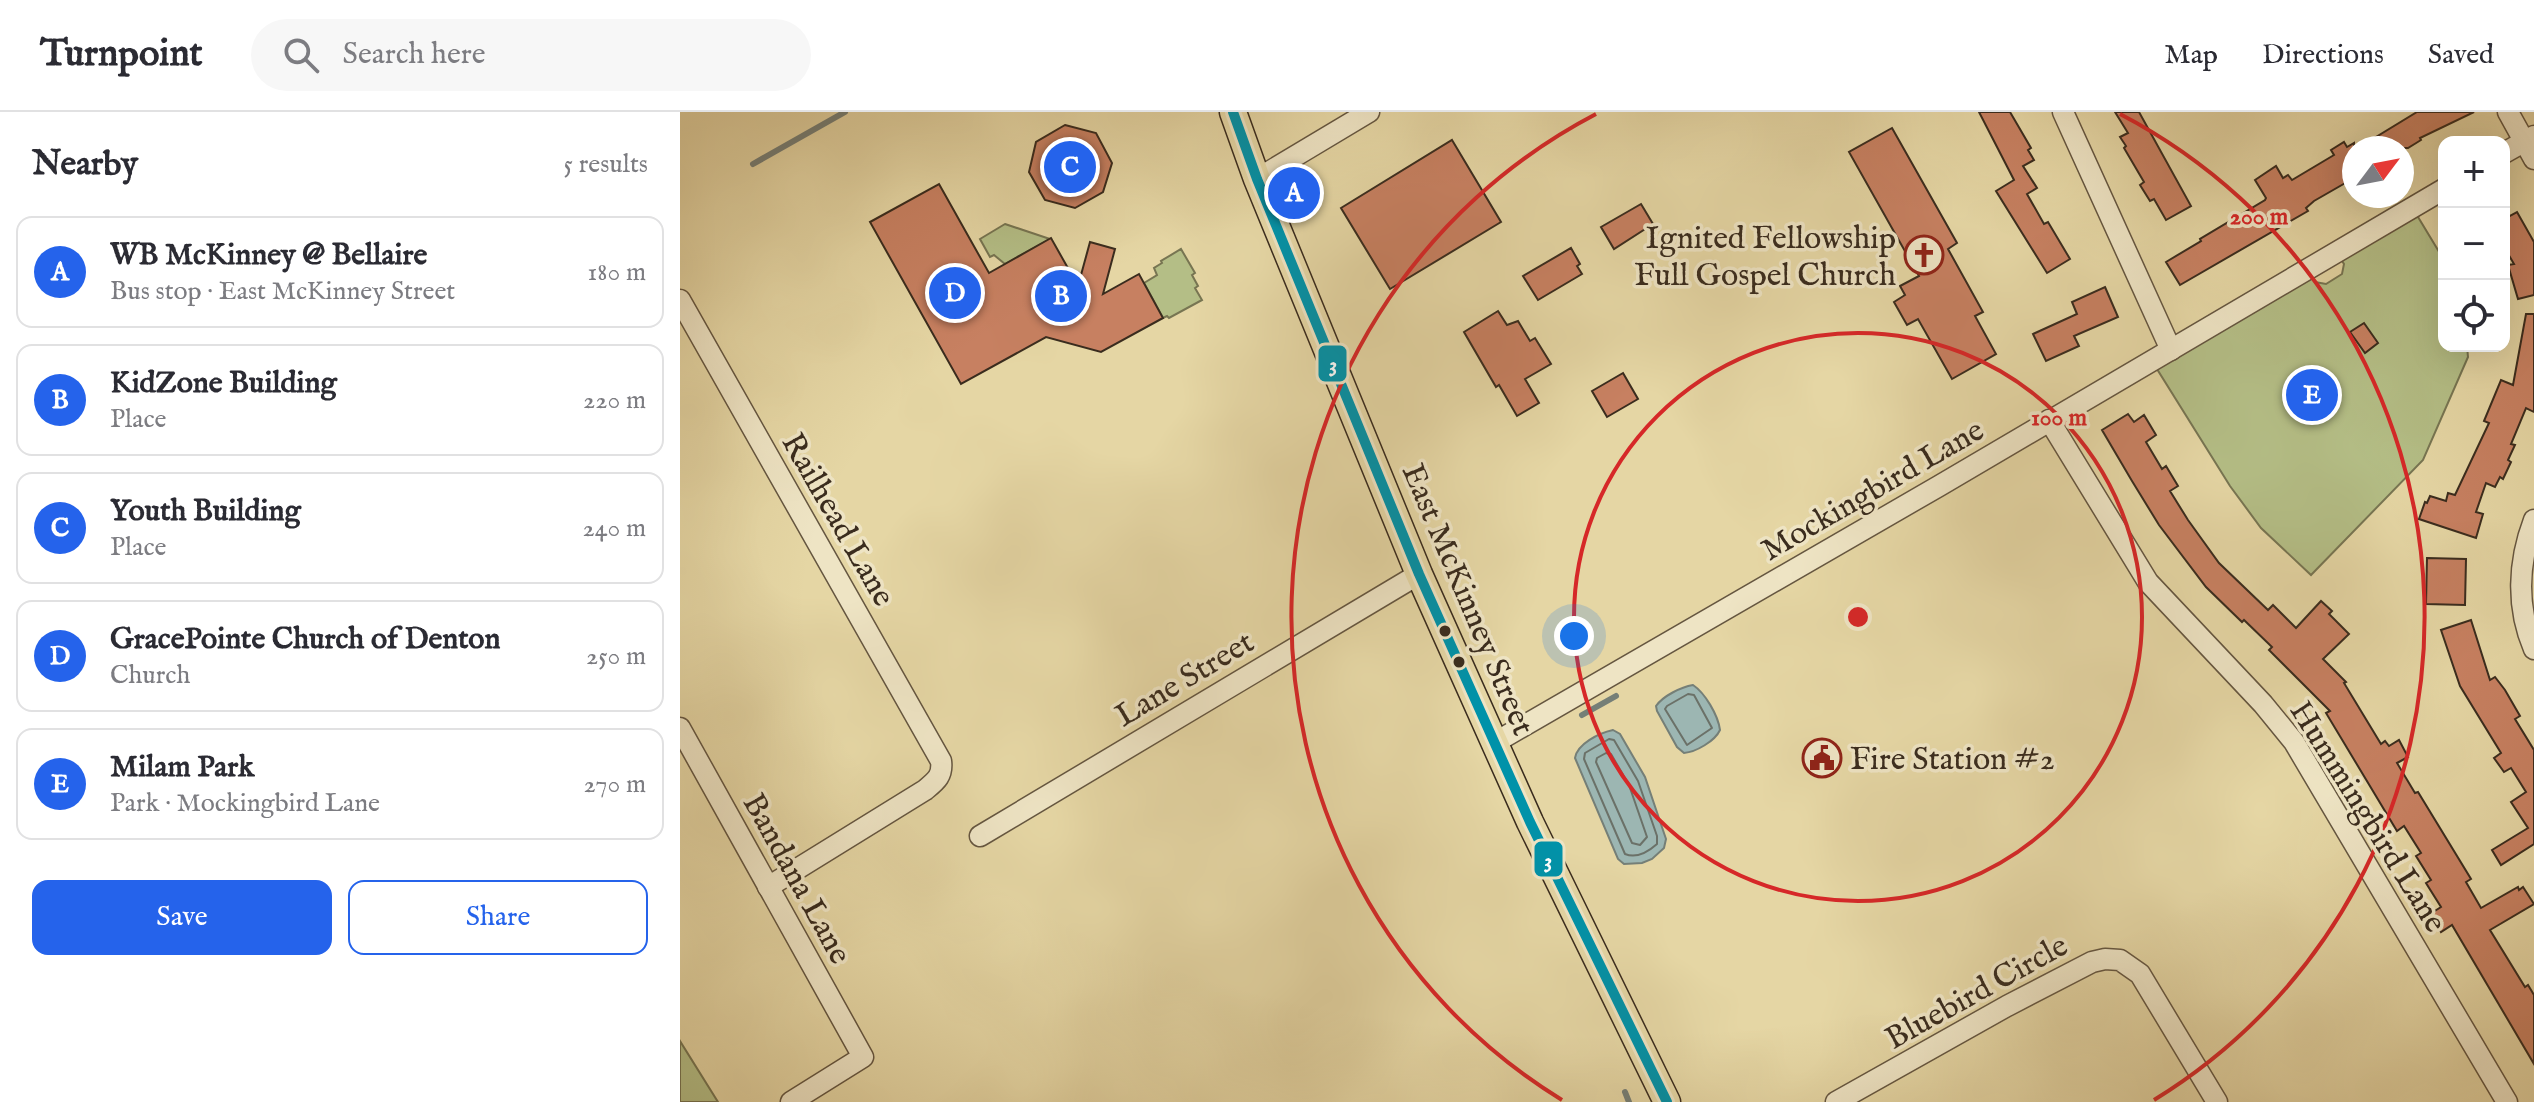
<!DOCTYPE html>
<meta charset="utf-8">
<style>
:root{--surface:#fff;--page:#f7f7f7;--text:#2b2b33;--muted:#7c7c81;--line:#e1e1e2;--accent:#2563eb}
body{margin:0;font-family:"IM FELL English",serif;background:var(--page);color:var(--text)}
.controls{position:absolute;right:24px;top:24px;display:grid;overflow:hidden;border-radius:16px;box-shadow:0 8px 32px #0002}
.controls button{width:72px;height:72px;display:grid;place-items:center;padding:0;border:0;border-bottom:2px solid var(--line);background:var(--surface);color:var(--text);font:40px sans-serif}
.compass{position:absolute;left:1662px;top:24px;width:72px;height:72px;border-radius:50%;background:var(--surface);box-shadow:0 8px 32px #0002;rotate:58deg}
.you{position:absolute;left:894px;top:524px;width:28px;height:28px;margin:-20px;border:6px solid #fff;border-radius:50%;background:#1a73e8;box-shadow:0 0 0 12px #1a73e833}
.badge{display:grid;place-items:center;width:52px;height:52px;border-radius:50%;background:var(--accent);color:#fff;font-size:26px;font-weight:700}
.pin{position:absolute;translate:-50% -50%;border:4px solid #fff;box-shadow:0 2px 8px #0006}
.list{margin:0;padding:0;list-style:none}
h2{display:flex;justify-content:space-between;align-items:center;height:104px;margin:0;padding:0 32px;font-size:34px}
h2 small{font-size:26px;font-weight:400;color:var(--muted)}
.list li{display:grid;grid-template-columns:52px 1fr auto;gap:24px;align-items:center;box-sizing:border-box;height:112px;margin:0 16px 16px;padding:0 16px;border:2px solid var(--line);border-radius:16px}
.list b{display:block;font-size:30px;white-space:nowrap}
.list p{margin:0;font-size:26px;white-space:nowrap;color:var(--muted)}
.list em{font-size:26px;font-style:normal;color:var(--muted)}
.actions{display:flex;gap:16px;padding:24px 32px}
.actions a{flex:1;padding:18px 0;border:2px solid var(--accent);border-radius:16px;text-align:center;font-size:28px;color:var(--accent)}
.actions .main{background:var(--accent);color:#fff}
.icon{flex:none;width:44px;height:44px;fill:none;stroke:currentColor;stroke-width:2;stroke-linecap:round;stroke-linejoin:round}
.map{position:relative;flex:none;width:1854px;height:990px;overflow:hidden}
header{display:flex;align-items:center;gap:48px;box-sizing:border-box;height:112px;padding:0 40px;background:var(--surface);border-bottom:2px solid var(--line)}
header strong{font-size:38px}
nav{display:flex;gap:44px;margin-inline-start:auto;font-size:28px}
.search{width:560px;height:72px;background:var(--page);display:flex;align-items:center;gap:20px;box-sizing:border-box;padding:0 28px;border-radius:44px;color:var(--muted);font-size:30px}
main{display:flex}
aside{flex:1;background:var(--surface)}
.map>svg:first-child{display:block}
.green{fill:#b4be86;stroke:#777552;stroke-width:2}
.water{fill:#9cb6b2;stroke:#757f77;stroke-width:2}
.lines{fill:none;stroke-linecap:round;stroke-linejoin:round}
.shore{stroke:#6b7168;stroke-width:2}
.stream{stroke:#757f77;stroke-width:6}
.building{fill:#c78061;stroke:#3a2c1e;stroke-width:2}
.minor-casing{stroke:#655640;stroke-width:23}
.major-casing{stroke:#3a2c1e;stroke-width:29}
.minor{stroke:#eee4c4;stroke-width:20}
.major{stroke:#e5d6a4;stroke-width:26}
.bus-1-casing{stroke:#eee4c4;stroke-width:16}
.bus-1{stroke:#0092a9;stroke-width:10}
.ring{fill:none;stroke:#d62828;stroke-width:4}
.bus-dot{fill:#3a2c1e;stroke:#eee4c4;stroke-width:3}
.labels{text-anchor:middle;stroke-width:7;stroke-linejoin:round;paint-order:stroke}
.poi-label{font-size:32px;fill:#3a2c1e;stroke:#eee4c4;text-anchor:end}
.street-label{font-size:32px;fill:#3a2c1e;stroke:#eee4c4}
.centre{fill:#d62828;stroke:#eee4c4;stroke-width:4}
.ring-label{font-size:24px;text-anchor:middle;font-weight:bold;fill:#d62828;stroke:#eee4c4;stroke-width:7;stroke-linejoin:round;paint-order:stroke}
.line-badge{stroke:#eee4c4;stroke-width:3}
.badge-label{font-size:22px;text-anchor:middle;font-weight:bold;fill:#fff}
</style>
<header>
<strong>Turnpoint</strong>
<div class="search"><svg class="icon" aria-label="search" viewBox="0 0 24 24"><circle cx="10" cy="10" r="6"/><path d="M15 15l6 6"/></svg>Search here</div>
<nav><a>Map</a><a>Directions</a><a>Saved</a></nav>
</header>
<main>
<aside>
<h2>Nearby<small>5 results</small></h2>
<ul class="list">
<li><span class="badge">A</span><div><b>WB McKinney @ Bellaire</b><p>Bus stop · East McKinney Street</p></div><em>180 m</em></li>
<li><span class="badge">B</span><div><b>KidZone Building</b><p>Place</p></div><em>220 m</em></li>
<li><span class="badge">C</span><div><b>Youth Building</b><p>Place</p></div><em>240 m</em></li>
<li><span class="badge">D</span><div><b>GracePointe Church of Denton</b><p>Church</p></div><em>250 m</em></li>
<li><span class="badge">E</span><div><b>Milam Park</b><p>Park · Mockingbird Lane</p></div><em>270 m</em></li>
</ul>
<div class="actions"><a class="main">Save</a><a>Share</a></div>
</aside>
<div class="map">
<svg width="1854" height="990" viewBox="0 0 1854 990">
<rect width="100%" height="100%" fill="#e5d6a4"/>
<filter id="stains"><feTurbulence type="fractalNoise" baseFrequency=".0025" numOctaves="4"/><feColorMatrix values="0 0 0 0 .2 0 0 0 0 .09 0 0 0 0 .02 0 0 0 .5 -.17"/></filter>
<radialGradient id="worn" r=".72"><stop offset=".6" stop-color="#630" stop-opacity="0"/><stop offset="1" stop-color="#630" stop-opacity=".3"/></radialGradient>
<g class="green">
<path d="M1732,95L1764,148V234H1787L1788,245L1743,348L1631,463L1581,416L1550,374L1472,249L1627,157L1635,170L1646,172L1662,162L1664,152L1656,140Z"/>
<path d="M325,112L370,127L325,152L314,143L310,145L300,127Z"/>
<path d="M501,137L515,161L512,163L518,174L515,176L522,188L489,206L487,204L483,206L464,171L477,163L474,156L482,151L481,149Z"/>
<path d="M0,929L38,990H0Z"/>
</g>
<g class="water">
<path d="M1013,573C1025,581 1038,603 1040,618C1035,629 1016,640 1004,641L997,635L977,599L976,594C983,584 1001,575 1013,573Z"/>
<path d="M933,618L940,622L965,665L986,727L984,736L972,747L962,751L944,752L938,747L895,646C897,632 919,621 933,618Z"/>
</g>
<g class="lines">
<g class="shore">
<path d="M1008,582L1014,583L1032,616L1007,633L985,597L987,594Z"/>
<path d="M929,627L934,628L958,669L977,724V732C968,740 957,747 945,742L904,647L905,641Z"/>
<path d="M926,641L931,642L949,673L967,725L960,733L952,731L916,650L917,646Z"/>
</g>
<g class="stream">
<path d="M73,52L165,0"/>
<path d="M902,603L936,584"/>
<path d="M945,980L949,990"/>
</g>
</g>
<g class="building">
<path d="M1299,0H1330L1351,36L1348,38L1354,48L1343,54L1357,76L1347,82L1364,112L1368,110L1390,147L1367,161L1316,79L1334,68Z"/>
<path d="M1435,0H1459L1511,94L1486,108L1474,87L1470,89L1460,73L1464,70L1444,36L1446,34L1440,25L1448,21Z"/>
<path d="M1737,0H1794L1740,26L1741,28L1728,36H1678Z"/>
<path d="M385,13L416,21L432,51L423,80L395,96L365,88L349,60L356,30Z"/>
<path d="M1212,16L1277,131L1268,137L1303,200L1295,204L1316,242L1272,267L1238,207L1227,213L1214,190L1225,183L1220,174L1239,164L1169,40Z"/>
<path d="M772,28L821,110L710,177L661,96Z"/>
<path d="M1664,30L1667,35L1674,31V66L1634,89L1626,96L1628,99L1500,173L1486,150L1521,129L1520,127L1585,88L1586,86L1575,68L1596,54L1603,66L1608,63L1612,68L1654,43L1651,38Z"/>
<path d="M259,72L309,161L371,126L398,174L410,130L435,137L423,182L459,162L483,206L421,240L366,225L281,272L190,110Z"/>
<path d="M961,92L973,112L934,137L921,115Z"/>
<path d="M1837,100L1854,130V183L1838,187L1828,153L1834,152L1824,135V107Z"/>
<path d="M891,136L900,152L897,154L902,162L858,188L843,164Z"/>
<path d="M1425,175L1438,205L1394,224L1399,234L1366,249L1353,222L1397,202L1392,190Z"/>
<path d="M818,199L827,213L838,209L850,229L855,226L871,252L845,267L859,291L837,304L819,273L816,275L784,220Z"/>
<path d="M1846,202H1854V300L1846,296L1831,332L1835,333L1828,348L1831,350L1823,367L1820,365L1815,375L1806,371L1796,400L1803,402L1796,426L1739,407L1745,390L1747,391L1750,384L1766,389L1768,381L1775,383L1809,311L1804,309L1821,268L1833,273Z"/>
<path d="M1684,211L1698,231L1685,241L1670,220Z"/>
<path d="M943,261L958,287L927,305L912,279Z"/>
<path d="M1448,302L1454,310L1464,303L1476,323L1466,330L1482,357L1486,354L1498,374L1490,379L1508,408L1539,451L1588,498L1593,493L1616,516L1641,489L1652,499L1649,502L1669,522L1643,547L1666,570L1664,571L1701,632L1705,629L1709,634L1719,628L1728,645L1717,651L1735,681L1738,680L1791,767L1786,770L1801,796L1838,775L1839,778L1843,775L1854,792L1810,818L1845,875L1848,873L1854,883V952L1772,813L1761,820L1750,802L1761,795L1746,771L1751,768L1736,744L1741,741L1724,714L1717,719L1646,601L1650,599L1589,538L1592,535L1564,508L1562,510L1526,475L1479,413L1452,369L1422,318Z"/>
<path d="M1747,446L1786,447L1785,493L1746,492Z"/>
<path d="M1791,508L1810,568L1815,565L1825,578L1840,604L1835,607L1854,638V732L1821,753L1812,738L1848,716L1831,690L1846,680L1831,656L1824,660L1814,646L1821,641L1780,574L1761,518Z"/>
</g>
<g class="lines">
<defs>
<g id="minor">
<path d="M1383,0L1491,238"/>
<path d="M1828,0L1854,47"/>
<path d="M1824,41L1854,24"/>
<path d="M577,67L689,0"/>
<path d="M0,188L261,649C263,664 256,669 245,678L88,775"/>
<path d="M1369,308L1468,470L1583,592L1614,630L1827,990"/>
<path d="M1854,408C1838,450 1836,495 1854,537"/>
<path d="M0,616L183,945L111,990"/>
<path d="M814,631L1259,374L1764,77"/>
<path d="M300,724L739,462"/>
<path d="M1156,990L1327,894L1412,850L1425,847L1440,848L1460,862L1537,990"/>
</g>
<path id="major" d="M553,0L577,67L739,462L850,710L987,990"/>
</defs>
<use href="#minor" class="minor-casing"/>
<use href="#major" class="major-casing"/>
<use href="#minor" class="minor"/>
<use href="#major" class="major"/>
<defs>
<path id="bus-1" d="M553,0L577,67L739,462L850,710L987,990"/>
</defs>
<use href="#bus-1" class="bus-1-casing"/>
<use href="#bus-1" class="bus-1"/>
</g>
<g class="ring">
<circle cx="1178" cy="505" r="284"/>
<path d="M882 988A567 567 0 0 1 916 2M1440 2A567 567 0 0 1 1474 988"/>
</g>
<defs>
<symbol id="church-ring" viewBox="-11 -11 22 22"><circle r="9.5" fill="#eee4c4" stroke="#8f2418" stroke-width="1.5"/><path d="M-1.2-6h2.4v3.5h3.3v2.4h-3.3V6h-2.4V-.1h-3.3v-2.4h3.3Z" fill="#8f2418"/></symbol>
<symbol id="civic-ring" viewBox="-11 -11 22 22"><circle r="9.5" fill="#eee4c4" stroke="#8f2418" stroke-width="1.5"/><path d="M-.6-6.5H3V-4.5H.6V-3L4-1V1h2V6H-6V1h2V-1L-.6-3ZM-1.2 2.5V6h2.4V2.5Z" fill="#8f2418"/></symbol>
</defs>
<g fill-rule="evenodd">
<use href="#church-ring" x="1222" y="121" width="44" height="44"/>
<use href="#civic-ring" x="1120" y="624" width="44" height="44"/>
</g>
<g class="bus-dot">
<circle cx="765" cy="519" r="7"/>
<circle cx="779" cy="550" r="7"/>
</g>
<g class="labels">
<g class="poi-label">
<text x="1216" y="136">Ignited Fellowship<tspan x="1216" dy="37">Full Gospel Church</tspan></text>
<text x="1170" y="657" text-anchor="start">Fire Station #2</text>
</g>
<g class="street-label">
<text transform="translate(1192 377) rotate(-30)" y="11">Mockingbird Lane</text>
<text transform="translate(159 407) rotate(60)" y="11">Railhead Lane</text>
<text transform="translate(789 487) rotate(67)" y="11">East McKinney Street</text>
<text transform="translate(504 566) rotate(-31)" y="11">Lane Street</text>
<text transform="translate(1689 704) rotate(58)" y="11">Hummingbird Lane</text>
<text transform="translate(118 766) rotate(61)" y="11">Bandana Lane</text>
<text transform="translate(1296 879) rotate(-29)" y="11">Bluebird Circle</text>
</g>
</g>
<circle cx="1178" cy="505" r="12" class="centre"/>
<g class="ring-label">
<text x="1579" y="112">200 m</text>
<text x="1379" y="313">100 m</text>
</g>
<g class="line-badge">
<rect x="637" y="232" width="31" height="39" rx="8" fill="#0092a9"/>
<rect x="853" y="728" width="31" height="38" rx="8" fill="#0092a9"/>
</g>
<g class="badge-label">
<text x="653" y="259">3</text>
<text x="868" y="755">3</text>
</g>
<rect width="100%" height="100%" filter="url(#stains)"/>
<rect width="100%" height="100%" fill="url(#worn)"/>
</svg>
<div class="controls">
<button>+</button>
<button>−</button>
<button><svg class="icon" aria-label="locate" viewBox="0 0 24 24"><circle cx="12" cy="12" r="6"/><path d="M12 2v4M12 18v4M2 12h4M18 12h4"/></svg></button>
</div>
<svg class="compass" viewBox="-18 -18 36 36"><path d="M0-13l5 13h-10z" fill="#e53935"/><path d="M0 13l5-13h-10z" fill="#7c7c81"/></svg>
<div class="you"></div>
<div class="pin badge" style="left:614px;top:81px">A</div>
<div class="pin badge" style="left:381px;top:184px">B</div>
<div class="pin badge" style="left:390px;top:55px">C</div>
<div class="pin badge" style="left:275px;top:181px">D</div>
<div class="pin badge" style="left:1632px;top:283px">E</div>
</div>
</main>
